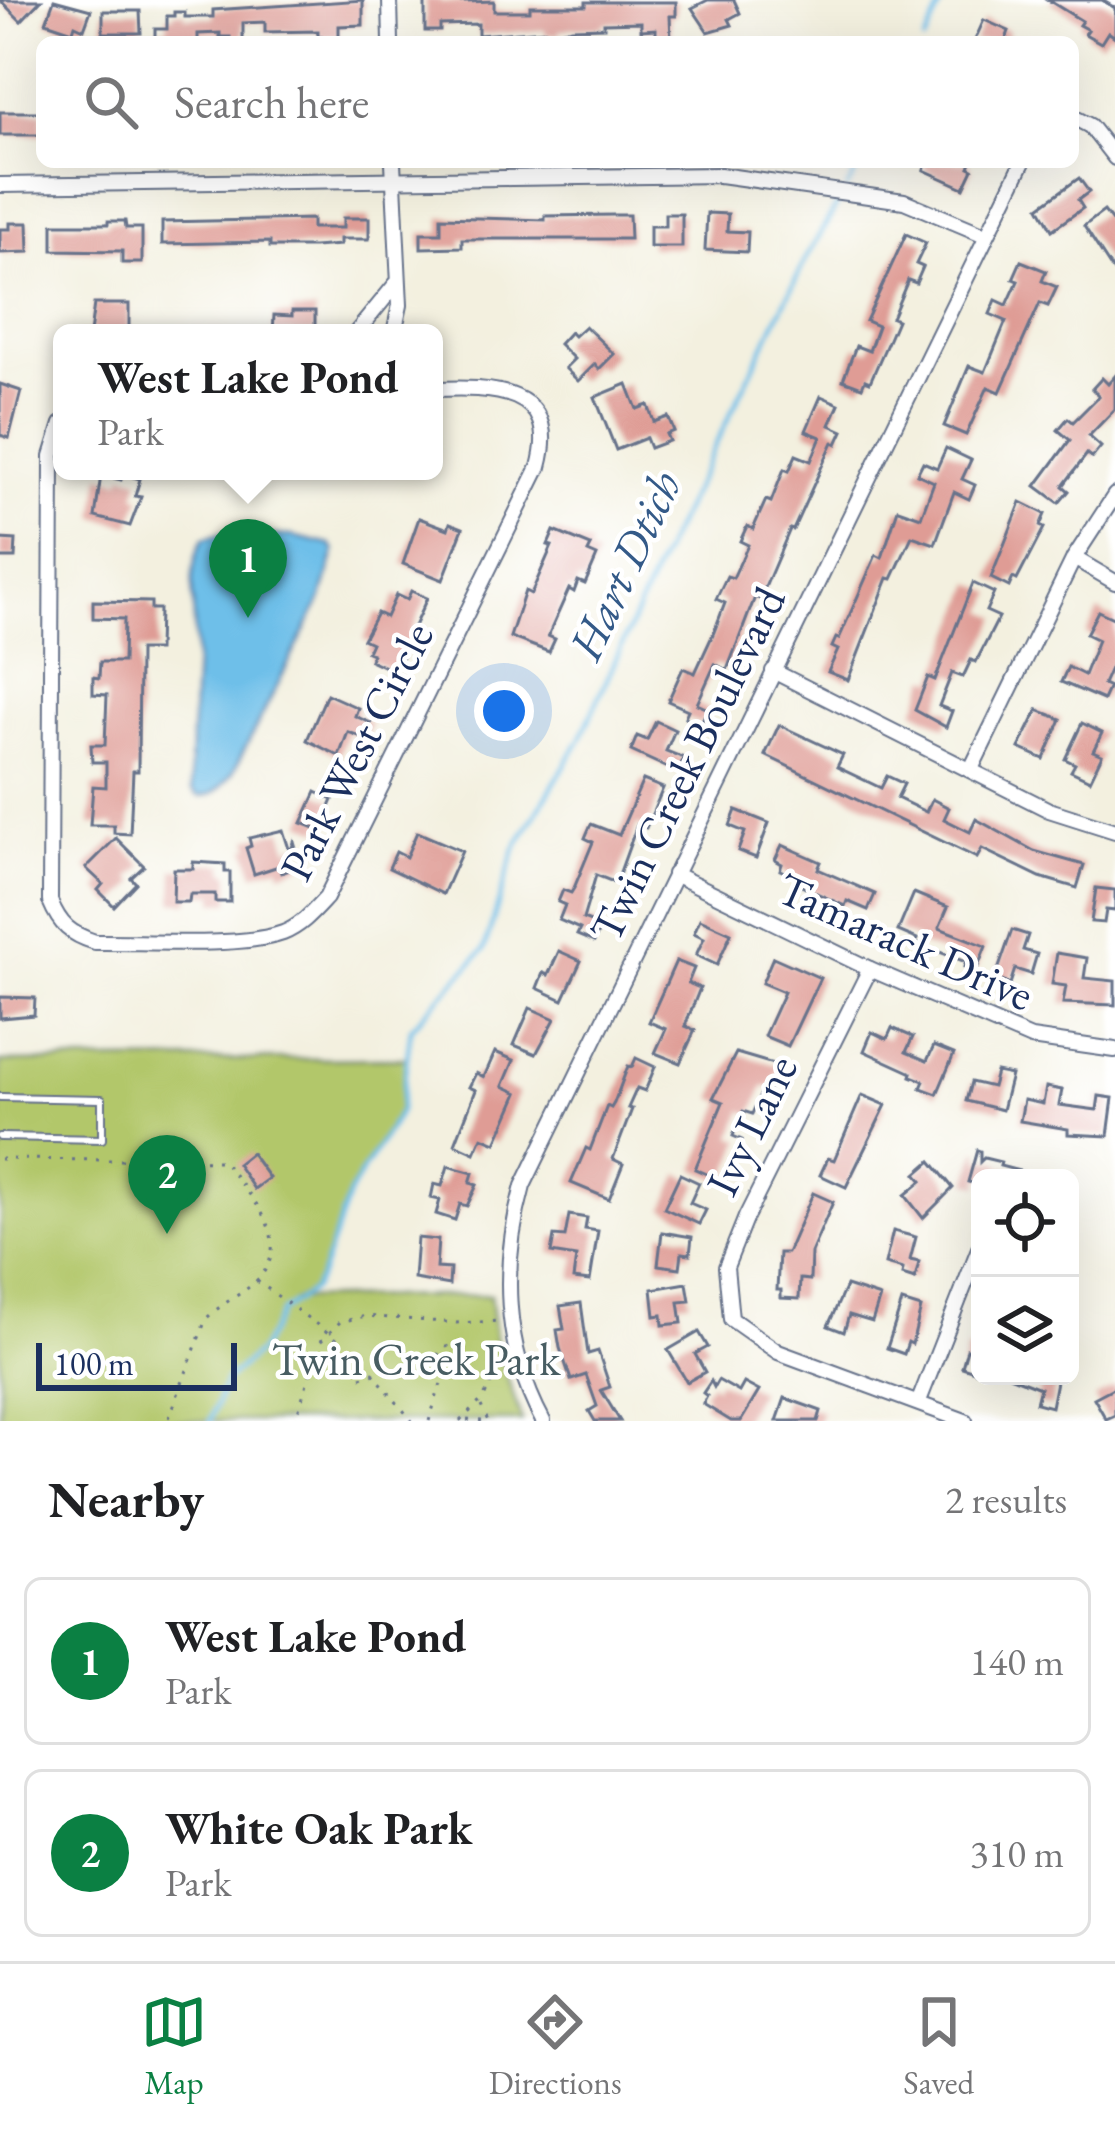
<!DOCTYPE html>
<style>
:root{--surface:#fff;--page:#f6f6f6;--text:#202124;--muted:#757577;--line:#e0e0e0;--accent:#0b8043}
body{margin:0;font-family:"EB Garamond",serif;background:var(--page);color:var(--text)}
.controls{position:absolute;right:36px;bottom:36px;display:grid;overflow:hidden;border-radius:18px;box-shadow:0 12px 48px #0002}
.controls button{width:108px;height:108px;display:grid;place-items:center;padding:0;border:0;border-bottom:3px solid var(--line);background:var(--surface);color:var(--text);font:60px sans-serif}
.scale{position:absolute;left:36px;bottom:30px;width:201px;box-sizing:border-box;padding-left:12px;border:6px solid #1b2f5e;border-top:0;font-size:33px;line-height:42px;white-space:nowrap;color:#1b2f5e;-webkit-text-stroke:9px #fff;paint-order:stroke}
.you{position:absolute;left:504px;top:711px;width:42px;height:42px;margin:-30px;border:9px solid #fff;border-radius:50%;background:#1a73e8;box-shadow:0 0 0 18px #1a73e833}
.badge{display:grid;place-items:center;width:78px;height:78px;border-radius:50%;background:var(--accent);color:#fff;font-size:39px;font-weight:700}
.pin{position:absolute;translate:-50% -99px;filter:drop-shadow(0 3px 6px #0008)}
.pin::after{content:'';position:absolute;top:63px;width:42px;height:36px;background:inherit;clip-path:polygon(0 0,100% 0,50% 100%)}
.popup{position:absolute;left:53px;top:324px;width:390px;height:156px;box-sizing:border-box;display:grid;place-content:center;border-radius:18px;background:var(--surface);filter:drop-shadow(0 3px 9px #0005);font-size:39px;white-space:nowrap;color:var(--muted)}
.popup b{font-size:45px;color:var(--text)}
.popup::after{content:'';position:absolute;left:50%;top:100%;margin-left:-24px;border:24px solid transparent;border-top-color:var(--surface)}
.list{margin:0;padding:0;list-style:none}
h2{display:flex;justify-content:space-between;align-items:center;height:156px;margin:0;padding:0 48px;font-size:51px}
h2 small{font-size:39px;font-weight:400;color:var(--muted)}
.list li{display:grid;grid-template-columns:78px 1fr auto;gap:36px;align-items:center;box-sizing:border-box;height:168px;margin:0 24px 24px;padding:0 24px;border:3px solid var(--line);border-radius:18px}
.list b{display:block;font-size:45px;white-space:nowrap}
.list p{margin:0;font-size:39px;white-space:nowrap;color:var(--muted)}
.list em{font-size:39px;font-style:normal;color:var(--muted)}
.icon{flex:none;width:66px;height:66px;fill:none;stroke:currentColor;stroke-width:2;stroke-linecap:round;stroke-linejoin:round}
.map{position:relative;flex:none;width:1115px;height:1421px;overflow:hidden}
.search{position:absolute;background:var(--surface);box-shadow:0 12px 48px #0002;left:36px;right:36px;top:36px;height:132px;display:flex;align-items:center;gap:30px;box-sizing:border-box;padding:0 42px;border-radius:18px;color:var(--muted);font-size:45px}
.sheet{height:540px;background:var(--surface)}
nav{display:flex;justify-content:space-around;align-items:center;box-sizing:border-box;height:168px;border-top:3px solid var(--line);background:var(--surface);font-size:33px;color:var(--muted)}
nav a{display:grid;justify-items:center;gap:6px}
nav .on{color:var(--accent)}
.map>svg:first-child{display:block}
.green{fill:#b2c76b;stroke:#667b64;stroke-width:3}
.water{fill:#6ebfe9;stroke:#4477a4;stroke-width:3}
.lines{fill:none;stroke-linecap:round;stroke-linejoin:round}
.stream{stroke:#6ebfe9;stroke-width:4.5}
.building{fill:#df9c95}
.service-casing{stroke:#67738b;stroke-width:10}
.minor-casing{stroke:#67738b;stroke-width:18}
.path{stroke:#67738b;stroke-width:3;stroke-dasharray:3 9;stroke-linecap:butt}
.service{stroke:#fff;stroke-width:6}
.minor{stroke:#fff;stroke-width:14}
.labels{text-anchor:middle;stroke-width:9;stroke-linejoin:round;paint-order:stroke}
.street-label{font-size:45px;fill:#1b2f5e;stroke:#fff}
.park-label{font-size:45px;fill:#485d62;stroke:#fff}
.water-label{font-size:48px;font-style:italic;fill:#345a88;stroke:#fff}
</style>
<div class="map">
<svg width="1115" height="1421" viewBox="0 0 1115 1421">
<rect width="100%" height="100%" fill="#fff"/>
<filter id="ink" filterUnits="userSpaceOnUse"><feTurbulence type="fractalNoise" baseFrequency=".00833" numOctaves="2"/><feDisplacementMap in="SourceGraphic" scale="24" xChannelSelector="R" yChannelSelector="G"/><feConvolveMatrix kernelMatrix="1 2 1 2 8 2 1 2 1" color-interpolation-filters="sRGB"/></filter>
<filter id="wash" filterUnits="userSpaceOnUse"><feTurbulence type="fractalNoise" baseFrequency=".004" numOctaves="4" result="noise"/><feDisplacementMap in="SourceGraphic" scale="48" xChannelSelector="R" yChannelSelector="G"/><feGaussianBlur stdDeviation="2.7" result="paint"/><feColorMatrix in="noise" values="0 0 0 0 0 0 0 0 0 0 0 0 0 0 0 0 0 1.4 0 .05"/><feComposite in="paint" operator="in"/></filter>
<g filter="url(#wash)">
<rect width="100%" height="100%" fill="#f3f0df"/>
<path class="green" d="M407,1058L400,1111L350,1192L320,1276L312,1290L297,1299L490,1295L496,1344L522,1421H0V1062Z"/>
<path class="water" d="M219,535L292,536L331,545L335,551L322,598L232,774C222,786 215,797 198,796L192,789L190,772C191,735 193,697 195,660C198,620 183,576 203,539Z"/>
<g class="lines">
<g class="stream">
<path d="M924,42L944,0"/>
<path d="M847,188L862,162"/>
<path d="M210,1421L225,1381L260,1350L281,1312L312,1290L320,1276L350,1192L400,1111L411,1028L484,950L515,849L580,740L666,546L808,255L841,198"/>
</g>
</g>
<g id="blocks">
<g class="building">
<path d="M0,0H41L21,21Z"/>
<path d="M54,0L91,10L84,29L75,25L73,31L46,22Z"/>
<path d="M363,0V25L339,26V37H318V31L265,32V22L243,23V42H230V37H220V33L198,34V42H155V29H167V16H174V12H185V17H213V10Z"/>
<path d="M425,0H440V3L494,1V11H530V6H586V2H676V16H670L671,39H656V29L641,30V22L604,23V27L572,28L559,31V35H545V30L478,35V24L440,25V31H425Z"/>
<path d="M708,0H734L740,13L729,19L732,25L708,32L692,8Z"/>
<path d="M1048,0H1102L1115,8V37L1108,32L1101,43L1085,34L1088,30L1079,25L1082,21Z"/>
<path d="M103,11H140L141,33H103Z"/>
<path d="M984,20L1009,31L1005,42H974Z"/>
<rect x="0" y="112" width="42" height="23"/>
<path d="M927,162H971L969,167L973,169L964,188L924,170Z"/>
<path d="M1079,178L1089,192L1078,200L1083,208L1052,230L1039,207Z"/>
<path d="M1104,211L1115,225V274L1084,226Z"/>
<path d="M707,213L728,214L727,231L748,232L747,252L705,250Z"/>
<path d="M665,214H682V247H650V226H665Z"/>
<path d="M614,215H629L630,239H462V247L421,248V233H441V217L545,220V216Z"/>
<path d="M343,218H369V239H340V245L313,247H270V242L162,244V222L312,219V228H343Z"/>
<path d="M108,221H125L126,228H142V263H122V251L53,250V224H108Z"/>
<path d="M10,223H28L29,252L0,253V229H10Z"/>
<path d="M906,234L926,243L916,264L923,267L916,283L908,280L892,318L897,320L889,339L870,382L865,380L862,387L843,380L856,346L869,351L878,326L866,321Z"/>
<path d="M1021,261L1046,271L1042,281L1057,287L1048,306L1040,303L1000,392L988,387L966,435L944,426L969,366L985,372L1006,321L990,314L996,300L1007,305L1018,281L1013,279Z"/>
<path d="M94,304H129V333H90Z"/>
<path d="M292,311H315V333H273L274,315L292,316Z"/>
<path d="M585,326L614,354L599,369L595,364L578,381L565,368L574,359L559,344L570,332L574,336Z"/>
<path d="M1115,376V409L1089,436L1101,447L1092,458L1087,454L1063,486L1069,491L1059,503L1036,486L1070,440L1058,430L1068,418L1073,422L1099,396L1092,389L1102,378L1108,384Z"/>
<path d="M0,384L21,391L9,438L0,435Z"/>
<path d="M627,384L637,409L648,405L654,422L668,417L674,431L666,434L669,441L650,448L646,438L616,450L595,397Z"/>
<path d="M821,396L839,404L830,425L843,431L837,444L833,442L793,530L790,529L760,599L755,597L727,670L715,664L697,704L708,709L700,724L685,717L688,710L668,701L683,668L695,673L714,632L725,603L716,599L727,576L733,578L748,545L740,541L747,526L753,529L766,500L771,502L784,469L789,471L796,455L811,461L821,437L806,431Z"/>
<path d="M946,448L971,460L962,479L975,485L969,499L954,492L935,544L912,536L892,579L888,578L848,680L828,672L838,650L832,647L836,638L839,639L876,555L882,558L898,509L921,517L934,482L917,474L923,462L937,468Z"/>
<path d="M123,474L140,479L135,496L141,497L130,526L95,517L101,475L121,480Z"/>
<path d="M1021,502L1045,514L1040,526L1044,528L1017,580L1013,578L1009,587L991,578Z"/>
<path d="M419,518L448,529L450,523L463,528L443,580L403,564Z"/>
<path d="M554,531L591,546L588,552L597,556L585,584L578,581L574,592L569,589L548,636L555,639L549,652L510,637L525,591L531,594L552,546L548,545Z"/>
<path d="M0,539L16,540L15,558H0Z"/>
<path d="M973,583L994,593L986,611L999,617L976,662L971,660L963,677L952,673L939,706L952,711L946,727L915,710L928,677L935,680Z"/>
<path d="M411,591L427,598L409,637L412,639L394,671L370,660L372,654L367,652L371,643L363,639L377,613L386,617L396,595L407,600Z"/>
<path d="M93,601L151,602V609H159L158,650H139L138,771H133L130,834L114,833V825H90L93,786L106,787V762H92L91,745H105L107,695L93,694V677L99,678L100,662H123L124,619L93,618Z"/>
<path d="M1098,611L1115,619V657L1103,684L1109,687L1103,700L1061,682L1068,667L1084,675L1098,640L1086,634Z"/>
<path d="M327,694L358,708L355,716L371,723L365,738L348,732L339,756L307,740Z"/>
<path d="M1038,710L1061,719L1044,759L1019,748Z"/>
<path d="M656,721L675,730L666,751L684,758L677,772L631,751L637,736L647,740Z"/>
<path d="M1082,723L1102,733L1093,751L1102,755L1090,780L1071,771L1075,764L1065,759Z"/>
<path d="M779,725L843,755L837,767L881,788L887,776L904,784L897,798L926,812L932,799L949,808L944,819L970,832L976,819L1034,851L1084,865L1077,888L1040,877L982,849L977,858L765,755Z"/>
<path d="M643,780L663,788L646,828L637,825L616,883L596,875L583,919L601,926L594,942L577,935L580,929L559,920L565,905L558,902L563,890L571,893L574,888L593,842L585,838L591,824L619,835Z"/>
<path d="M316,792L333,800L320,830L302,823Z"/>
<path d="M736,810L769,823L756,858L738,851L745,832L730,826Z"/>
<path d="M283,830L290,852L294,842L301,866L281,873L279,866L254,874L246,848L251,846L249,838Z"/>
<path d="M417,832L462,851L443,894L389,868L396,852L406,857Z"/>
<path d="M116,838L144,866L131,878L136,883L114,906L98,890L103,884L86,868Z"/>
<path d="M782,845L821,862L818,869L875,894L868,910L847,901L845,906L795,883L798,878L780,870L782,864L775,860Z"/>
<path d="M193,862L225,864V872H230V902H215V894H190L189,902H173L174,869H193Z"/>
<path d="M1096,888L1115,890V911L1106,910L1104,923L1091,922Z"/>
<path d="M914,893L948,907L939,928L986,946L976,972L964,967L966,962L916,943L917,939L898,931Z"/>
<path d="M700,919L731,933L717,965L696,955L704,938L694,933Z"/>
<path d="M1012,930L1028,935L1023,950L1037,954L1031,974L1015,969L1010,984L995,979Z"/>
<path d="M559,951L581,961L563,1000L537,988L543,973L548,975Z"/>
<path d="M1057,953L1087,958L1084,978L1115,981V1005L1063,1003L1066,986L1052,984Z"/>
<path d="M773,957L820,978L788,1046L764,1036L784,992L762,983Z"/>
<path d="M676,961L694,968L688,983L700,988L685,1026L695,1030L680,1063L655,1053L666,1029L649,1022Z"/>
<path d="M0,997L35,998L34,1015L0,1018Z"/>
<path d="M530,1008L555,1019L536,1054L514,1045Z"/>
<path d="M892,1028L913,1037L906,1052L927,1061L934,1046L954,1054L937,1094L921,1088L924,1081L911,1076L912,1073L864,1051L872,1032L887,1039Z"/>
<path d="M495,1052L514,1060L503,1086L518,1093L496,1143L482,1137L475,1153L455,1144L476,1090L469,1087L476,1073L484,1077Z"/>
<path d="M736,1053L780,1066L770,1088L764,1086L752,1114L743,1111L733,1136L742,1140L725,1182L695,1169L723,1102L713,1098Z"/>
<path d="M636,1058L655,1067L645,1091L637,1088L628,1108L632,1109L613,1159L623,1164L609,1199L571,1183L586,1148L590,1150L607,1106L611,1108L614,1103L628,1066L632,1067Z"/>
<path d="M996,1072L1011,1075L1002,1110L966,1101L971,1082L992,1087Z"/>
<path d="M1046,1087L1062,1090L1059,1105L1097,1110L1099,1096L1113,1098L1108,1136L1068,1134V1129L1020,1121L1024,1100L1043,1104Z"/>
<path d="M862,1095L886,1105L846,1187L820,1175L828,1158L834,1160Z"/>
<path d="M977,1150L980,1151V1162L984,1158L1001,1162L1000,1166L1031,1174V1178H980V1185L968,1182Z"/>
<path d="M251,1153L269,1178L254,1189L237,1164Z"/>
<path d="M931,1161L953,1188L923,1218L905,1195L922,1181L916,1174Z"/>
<path d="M448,1166L473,1173L470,1183L477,1185L467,1206L460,1204L455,1220L436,1214L440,1200L431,1198L434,1184L442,1186Z"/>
<path d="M680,1174L699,1183L690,1203L706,1210L699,1224L664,1208Z"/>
<path d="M813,1193L833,1202L811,1253L810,1280L800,1279L799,1299L781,1298V1290H777L779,1253H787Z"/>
<path d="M569,1215L587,1218L585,1229L598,1231L590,1281L573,1279L576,1257L551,1253L554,1236L565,1237Z"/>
<path d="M893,1231L916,1237L910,1260L919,1262L915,1279L902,1275L903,1269L885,1264Z"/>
<path d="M662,1232L692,1237L690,1254L682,1253L680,1268L658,1265Z"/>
<path d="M417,1238L438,1240L436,1268L450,1269L449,1285L414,1279Z"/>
<path d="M687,1283L690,1301L679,1302L682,1323L663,1325L662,1315L655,1316L652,1289Z"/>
<path d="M846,1286L880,1297L872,1322L849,1315L844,1332L828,1326Z"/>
<path d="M902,1302L921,1308L912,1344L908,1342L904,1354L887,1348Z"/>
<path d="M581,1303L588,1354L598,1351L610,1387L601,1390L620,1421H595L589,1411L597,1406L586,1375L571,1380L560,1348L557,1330L564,1329L560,1306Z"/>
<path d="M699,1332L708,1347L695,1354L705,1372L687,1382L668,1350Z"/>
<path d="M967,1349L980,1353V1373L962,1367Z"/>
<path d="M1009,1376H1057L1051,1407L1036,1403L1040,1388Z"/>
<path d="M718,1380L739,1392L744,1383L759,1391L741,1421H731L703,1404L707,1396L703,1393L711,1381L714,1387Z"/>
<path d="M1115,1387V1415L1106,1419L1094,1398Z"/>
<path d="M785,1398L821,1411L818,1421H777Z"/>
</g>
</g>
</g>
<g filter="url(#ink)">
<use href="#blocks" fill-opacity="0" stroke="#67738b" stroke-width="3"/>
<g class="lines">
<defs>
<path id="service" d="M0,1097L102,1099V1139L0,1137"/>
<g id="minor">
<path d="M390,0L391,42"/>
<path d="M1073,117L1090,126L1115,158"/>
<path d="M393,162L400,305L394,333"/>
<path d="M0,185L720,175L904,201L985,235"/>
<path d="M356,333L396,284"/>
<path d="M62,424L52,456L50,901C60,925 70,934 95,942C142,941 242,948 283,933C301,926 313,912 326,898L539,467C561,386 490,387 434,389"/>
<path d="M1074,558L1115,582"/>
<path d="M773,671L1049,810L1115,831"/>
<path d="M971,769L1074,558L1115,495"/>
<path d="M674,874L870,969L1031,1038L1115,1050"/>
<path d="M870,969L746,1217L726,1267L731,1319L778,1352L965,1421"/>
<path d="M919,1401L980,1246"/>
<path d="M543,1421C503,1347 501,1265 523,1186L1023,162"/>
</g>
</defs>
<use href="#service" class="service-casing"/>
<use href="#minor" class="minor-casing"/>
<g class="path">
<path d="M0,1159L223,1161C246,1192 296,1237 259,1278C244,1294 222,1302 206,1319L168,1421"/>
<path d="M257,1281L338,1340"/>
<circle cx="451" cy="1360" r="14"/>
<path d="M373,1373L412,1421"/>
<path d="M361,1377L373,1373L379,1362"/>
<path d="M481,1406L488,1421"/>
<path d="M467,1420L483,1421"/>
<path d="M295,1421L320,1342L340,1322L366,1316L456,1323L501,1321"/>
<path d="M429,1421L444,1374"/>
<path d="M460,1421L483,1399L497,1371L507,1368"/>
</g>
<use href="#service" class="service"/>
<use href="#minor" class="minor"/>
</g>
</g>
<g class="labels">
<g class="street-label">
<text transform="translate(356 751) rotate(-63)" y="16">Park West Circle</text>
<text transform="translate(687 764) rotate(-64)" y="16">Twin Creek Boulevard</text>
<text transform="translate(906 941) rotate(24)" y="16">Tamarack Drive</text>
<text transform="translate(751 1125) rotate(-64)" y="16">Ivy Lane</text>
</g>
<g class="park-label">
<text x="416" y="1375">Twin Creek Park</text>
</g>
<g class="water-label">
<text transform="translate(624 565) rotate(-65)" y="17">Hart Dtich</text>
</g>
</g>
</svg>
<div class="controls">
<button><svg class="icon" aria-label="locate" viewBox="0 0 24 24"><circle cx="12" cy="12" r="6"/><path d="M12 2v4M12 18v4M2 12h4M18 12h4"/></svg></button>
<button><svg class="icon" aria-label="layers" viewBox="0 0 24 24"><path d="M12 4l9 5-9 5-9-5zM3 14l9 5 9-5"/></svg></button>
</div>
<div class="scale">100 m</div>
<div class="you"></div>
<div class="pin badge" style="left:248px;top:618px">1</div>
<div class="popup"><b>West Lake Pond</b>Park</div>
<div class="pin badge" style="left:167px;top:1234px">2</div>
<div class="search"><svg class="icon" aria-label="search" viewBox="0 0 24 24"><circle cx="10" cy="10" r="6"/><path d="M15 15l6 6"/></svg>Search here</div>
</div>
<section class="sheet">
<h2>Nearby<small>2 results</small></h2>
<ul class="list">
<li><span class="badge">1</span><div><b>West Lake Pond</b><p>Park</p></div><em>140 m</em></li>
<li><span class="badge">2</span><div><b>White Oak Park</b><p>Park</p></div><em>310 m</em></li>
</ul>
</section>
<nav>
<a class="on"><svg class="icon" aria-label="map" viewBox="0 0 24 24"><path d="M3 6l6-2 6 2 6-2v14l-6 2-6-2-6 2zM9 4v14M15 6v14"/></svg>Map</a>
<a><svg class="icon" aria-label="directions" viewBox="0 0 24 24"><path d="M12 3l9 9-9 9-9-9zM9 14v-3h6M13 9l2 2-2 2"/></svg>Directions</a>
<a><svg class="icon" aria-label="saved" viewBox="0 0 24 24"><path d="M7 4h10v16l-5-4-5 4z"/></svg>Saved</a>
</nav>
